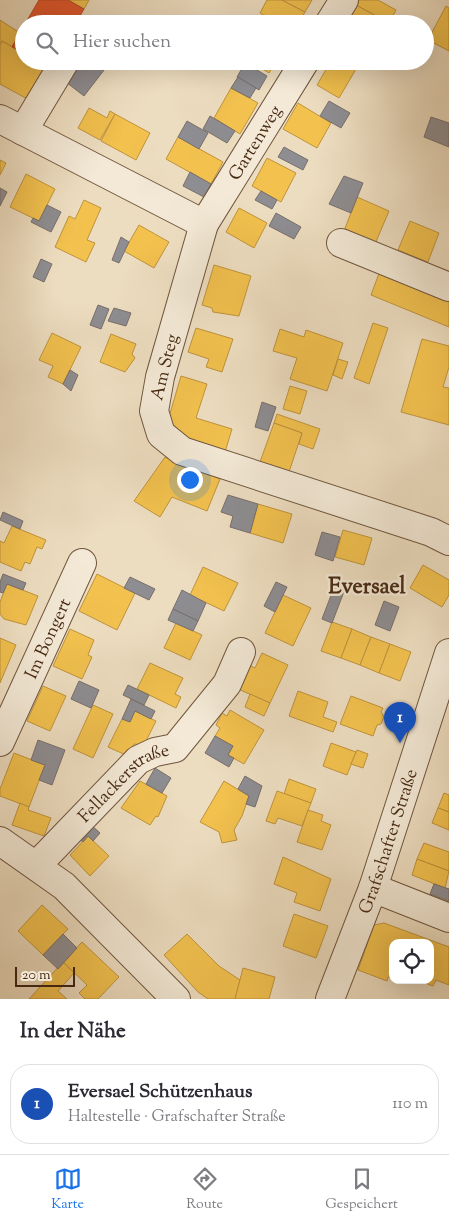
<!DOCTYPE html>
<html lang="de">
<meta charset="utf-8">
<style>
:root{--surface:#fff;--page:#f2f2f3;--text:#2b2b33;--muted:#7c7c81;--line:#e1e1e2;--accent:#1a73e8}
body{margin:0;font-family:"Sorts Mill Goudy",serif;background:var(--page);color:var(--text)}
.controls{position:absolute;right:15px;bottom:15px;display:grid;overflow:hidden;border-radius:10px;box-shadow:0 5px 20px #0002}
.controls button{width:45px;height:45px;display:grid;place-items:center;padding:0;border:0;border-bottom:1px solid var(--line);background:var(--surface);color:var(--text);font:25px sans-serif}
.scale{position:absolute;left:15px;bottom:12px;width:60px;box-sizing:border-box;padding-left:5px;border:2px solid #472913;border-top:0;font-size:14px;line-height:18px;white-space:nowrap;color:#472913;-webkit-text-stroke:4px #f3e9d6;paint-order:stroke}
.you{position:absolute;left:189px;top:479px;width:18px;height:18px;margin:-12px;border:4px solid #fff;border-radius:50%;background:#1a73e8;box-shadow:0 0 0 8px #1a73e833}
.badge{display:grid;place-items:center;width:32px;height:32px;border-radius:50%;background:var(--accent);color:#fff;font-size:16px;font-weight:700}
.pin{position:absolute;translate:-50% -41px;filter:drop-shadow(0 1px 2px #0008)}
.pin::after{content:'';position:absolute;top:26px;width:18px;height:15px;background:inherit;clip-path:polygon(0 0,100% 0,50% 100%)}
.list{margin:0;padding:0;list-style:none}
h2{display:flex;justify-content:space-between;align-items:center;height:65px;margin:0;padding:0 20px;font-size:21px}
h2 small{font-size:16px;font-weight:400;color:var(--muted)}
.list li{display:grid;grid-template-columns:32px 1fr auto;gap:15px;align-items:center;box-sizing:border-box;height:80px;margin:0 10px 10px;padding:0 10px;border:1px solid var(--line);border-radius:20px}
.list b{display:block;font-size:19px;white-space:nowrap}
.list p{margin:0;font-size:16px;white-space:nowrap;color:var(--muted)}
.list em{font-size:16px;font-style:normal;color:var(--muted)}
.icon{flex:none;width:28px;height:28px;fill:none;stroke:currentColor;stroke-width:2;stroke-linecap:round;stroke-linejoin:round}
.map{position:relative;flex:none;width:449px;height:999px;overflow:hidden}
.search{position:absolute;background:var(--surface);box-shadow:0 5px 20px #0002;left:15px;right:15px;top:15px;height:55px;display:flex;align-items:center;gap:12px;box-sizing:border-box;padding:0 18px;border-radius:28px;color:var(--muted);font-size:19px}
.sheet{height:155px;background:var(--surface)}
nav{display:flex;justify-content:space-around;align-items:center;box-sizing:border-box;height:70px;border-top:1px solid var(--line);background:var(--surface);font-size:14px;color:var(--muted)}
nav a{display:grid;justify-items:center;gap:2px}
nav .on{color:var(--accent)}
.map>svg:first-child{display:block}
.homes{fill:#f2c14e;stroke:#bf933c}
.shops{fill:#e4572e;stroke:#b54926}
.industry{fill:#8d8d92;stroke:#786f6c}
.lines{fill:none;stroke-linecap:round;stroke-linejoin:round}
.minor-casing{stroke:#70563e;stroke-width:30}
.minor{stroke:#f3e9d6;stroke-width:28}
.labels{text-anchor:middle;stroke-width:5;stroke-linejoin:round;paint-order:stroke}
.street-label{font-size:18px;fill:#472913;stroke:#f3e9d6}
.district-label{font-size:22px;font-weight:bold;fill:#472913;stroke:#f3e9d6}
</style>
<div class="map">
<svg width="449" height="999" viewBox="0 0 449 999">
<rect width="100%" height="100%" fill="#edddc0"/>
<filter id="stains"><feTurbulence type="fractalNoise" baseFrequency=".004" numOctaves="4"/><feColorMatrix values="0 0 0 0 .2 0 0 0 0 .09 0 0 0 0 .02 0 0 0 .5 -.17"/></filter>
<radialGradient id="worn" r=".72"><stop offset=".6" stop-color="#630" stop-opacity="0"/><stop offset="1" stop-color="#630" stop-opacity=".3"/></radialGradient>
<g class="homes">
<path d="M68,0H89L84,9Z"/>
<path d="M267,0H282L305,12L298,24H279L260,13Z"/>
<path d="M282,0H312L305,12Z"/>
<path d="M358,0H378L396,10L389,23L356,5Z"/>
<path d="M356,5L389,23L388,24H358L348,19Z"/>
<path d="M446,6L449,8V51L428,40Z"/>
<path d="M0,20L20,33L12,47L2,41L0,45Z"/>
<path d="M2,41L24,53V61H38L50,68L31,101L0,84V45Z"/>
<path d="M250,61H276L269,73Z"/>
<path d="M331,61H343L356,69L339,98L317,85Z"/>
<path d="M231,88L258,103L240,134L214,118Z"/>
<path d="M298,103L331,123L317,148L283,129Z"/>
<path d="M89,108L107,118L110,111L115,114L100,140L78,128Z"/>
<path d="M115,114L150,133L136,160L101,141Z"/>
<path d="M178,137L223,162L211,184L166,159Z"/>
<path d="M267,158L296,173L281,202L252,186Z"/>
<path d="M0,160L6,163L0,175Z"/>
<path d="M26,174L55,189L39,221L10,207Z"/>
<path d="M357,197L389,211L375,244L344,231Z"/>
<path d="M84,200L101,208L87,240L95,243L86,262L55,247L69,216L75,219Z"/>
<path d="M239,208L267,223L254,248L226,232Z"/>
<path d="M410,221L439,233L428,262L398,250Z"/>
<path d="M139,225L169,242L154,268L124,251Z"/>
<path d="M214,265L251,276L239,316L213,312L212,308L202,305Z"/>
<path d="M381,268L449,295V327L371,295Z"/>
<path d="M373,323L388,328L369,384L354,378Z"/>
<path d="M196,328L233,339L222,372L206,367L209,359L188,352Z"/>
<path d="M280,329L304,337L306,330L343,343L327,391L290,379L297,358L273,351Z"/>
<path d="M52,333L81,347L63,384L48,377L53,366L39,360Z"/>
<path d="M111,334L136,344L132,354L135,358L125,372L100,362Z"/>
<path d="M422,339L449,346V367L443,387L449,388V425L401,412Z"/>
<path d="M338,359L348,362L342,379L333,375Z"/>
<path d="M181,376L207,384L196,418L232,429L225,452L175,436L166,427Z"/>
<path d="M290,386L307,391L300,414L283,409Z"/>
<path d="M277,414L320,429L313,449L299,444L302,433L274,423Z"/>
<path d="M274,423L302,433L289,472L260,462Z"/>
<path d="M165,457L220,479L207,511L172,497L160,517L134,501Z"/>
<path d="M258,504L292,514L283,543L250,533Z"/>
<path d="M12,526L46,540L42,549L37,547L30,564L25,562L21,571L0,562V541L4,543Z"/>
<path d="M343,530L372,538L364,565L335,557Z"/>
<path d="M423,565L449,580V595L442,607L410,588Z"/>
<path d="M203,567L238,583L224,611L190,595Z"/>
<path d="M97,574L135,593L117,630L79,611Z"/>
<path d="M7,584L38,596L26,625L4,619L0,614V602Z"/>
<path d="M283,595L311,608L293,646L265,633Z"/>
<path d="M332,622L352,629L341,658L321,651Z"/>
<path d="M176,623L202,635L190,660L164,648Z"/>
<path d="M70,629L94,640L88,655L92,657L82,679L53,666Z"/>
<path d="M352,629L371,637L360,665L341,658Z"/>
<path d="M371,637L390,644L379,673L360,665Z"/>
<path d="M0,638L16,645L0,683Z"/>
<path d="M390,644L411,652L400,681L379,673Z"/>
<path d="M262,653L288,665L270,703L238,689L249,665L255,668Z"/>
<path d="M150,663L183,678L175,694L181,697L176,708L137,689Z"/>
<path d="M43,686L66,696L50,731L27,721Z"/>
<path d="M298,691L328,702L323,717L337,722L333,732L289,716Z"/>
<path d="M250,694L270,703L264,716L245,707Z"/>
<path d="M351,696L383,708L381,712L384,717L381,724L377,725L373,736L340,724Z"/>
<path d="M93,705L113,714L93,758L73,749Z"/>
<path d="M230,710L264,730L244,764L228,755L233,746L215,736L220,728L216,725L222,713L227,716Z"/>
<path d="M135,711L156,721L144,745L134,744L128,756L108,747L122,719L130,722Z"/>
<path d="M331,743L356,752L347,775L323,766Z"/>
<path d="M357,750L368,754L363,768L351,764Z"/>
<path d="M14,753L45,765L29,807L0,796V789Z"/>
<path d="M289,779L316,789L311,803L284,794Z"/>
<path d="M140,781L167,796L158,817L156,816L150,825L121,808Z"/>
<path d="M224,781L249,796L242,816L234,830L237,840L222,843L219,832L200,822Z"/>
<path d="M277,791L311,803L302,826L278,818L275,824L266,821Z"/>
<path d="M444,793L449,795V812L438,808Z"/>
<path d="M20,803L29,807L28,810L51,818L44,836L12,825Z"/>
<path d="M438,808L449,812V830L432,823Z"/>
<path d="M308,810L323,815L321,821L331,825L322,850L297,842Z"/>
<path d="M88,836L109,856L90,876L70,855Z"/>
<path d="M424,843L449,852V871L417,859Z"/>
<path d="M283,857L331,879L320,911L294,902L297,893L274,884Z"/>
<path d="M417,859L449,871L445,888L412,875Z"/>
<path d="M42,905L68,929L43,955L18,931Z"/>
<path d="M294,914L328,926L316,958L283,946Z"/>
<path d="M384,923L449,947V985L436,980L433,986L417,980H430V943H393V979L388,977L387,981L358,970L374,925Z"/>
<path d="M187,934L219,966L240,980L235,999H208L198,992L164,955Z"/>
<path d="M82,942L119,977L98,999H85L79,993L87,985L63,962Z"/>
<path d="M63,962L74,973L58,991L67,999H29Z"/>
<path d="M243,968L275,977L269,999H235Z"/>
</g>
<g class="shops">
<path d="M39,0H68L84,9L75,24H25Z"/>
<path d="M24,26V53L12,47Z"/>
<path d="M38,61H54L50,68Z"/>
</g>
<g class="industry">
<path d="M264,15L279,24H260Z"/>
<path d="M82,61H111L84,96L66,82Z"/>
<path d="M357,61H375L370,69Z"/>
<path d="M245,63L267,76L259,90L237,77Z"/>
<path d="M238,77L256,88L250,98L231,88Z"/>
<path d="M329,101L350,113L341,128L320,116Z"/>
<path d="M210,116L235,131L227,143L203,129Z"/>
<path d="M431,117L449,123V147L424,137Z"/>
<path d="M187,121L208,133L199,149L178,137Z"/>
<path d="M284,147L308,160L303,170L278,157Z"/>
<path d="M190,172L211,184L204,197L183,186Z"/>
<path d="M344,176L363,183L351,213L329,204Z"/>
<path d="M0,188L7,192L0,206Z"/>
<path d="M261,191L277,200L272,209L255,200Z"/>
<path d="M47,205L61,212L51,232L31,222L33,218L39,221Z"/>
<path d="M276,213L301,227L294,239L269,226Z"/>
<path d="M121,237L129,242L119,263L112,260Z"/>
<path d="M41,259L52,264L44,282L33,277Z"/>
<path d="M98,305L109,309L101,329L90,325Z"/>
<path d="M114,308L131,313L126,326L108,321Z"/>
<path d="M70,370L78,375L71,391L63,384Z"/>
<path d="M262,402L276,407L268,431L255,427Z"/>
<path d="M228,495L258,504L250,533L230,527L233,516L221,512Z"/>
<path d="M3,512L23,521L20,529L0,520Z"/>
<path d="M322,532L340,537L333,561L315,555Z"/>
<path d="M3,574L26,583L23,590L7,584L3,593L0,592V582Z"/>
<path d="M130,577L155,589L149,600L124,588Z"/>
<path d="M276,582L287,587L275,612L264,606Z"/>
<path d="M335,585L345,589L332,623L322,619Z"/>
<path d="M182,590L206,603L198,621L173,609Z"/>
<path d="M384,601L399,607L390,631L375,625Z"/>
<path d="M173,609L198,621L193,631L168,620Z"/>
<path d="M79,681L99,690L91,708L71,699Z"/>
<path d="M128,685L149,695L144,705L123,695Z"/>
<path d="M131,699L155,711L151,719L135,711L130,722L122,719Z"/>
<path d="M215,736L233,746L228,755L234,758L229,767L205,753Z"/>
<path d="M38,740L65,750L52,785L39,780L45,765L31,760Z"/>
<path d="M155,768L171,778L162,793L146,784Z"/>
<path d="M245,776L262,786L255,807L246,804L249,796L238,789Z"/>
<path d="M89,823L100,833L93,841L88,836L83,842L76,836Z"/>
<path d="M434,884L449,889V901L430,894Z"/>
<path d="M63,934L77,948L58,969L43,955Z"/>
</g>
<g class="lines">
<defs>
<g id="minor">
<path d="M329,24L344,0"/>
<path d="M0,119L204,224L160,377L154,411L161,434L182,451L431,532L449,541"/>
<path d="M23,131L65,61"/>
<path id="s1" d="M204,224L305,61"/>
<path d="M341,243L449,287"/>
<path id="s2" d="M0,742L82,563"/>
<path d="M0,841L64,886L176,999"/>
<path id="s3" d="M37,865L138,760L155,752L175,748L227,684L241,652"/>
<path d="M373,888L449,918"/>
<path id="s4" d="M330,999L373,888L449,653"/>
</g>
</defs>
<use href="#minor" class="minor-casing"/>
<use href="#minor" class="minor"/>
</g>
<g class="labels">
<g class="street-label">
<text dy="6" stroke="none"><textPath href="#s1" startOffset="96">Gartenweg</textPath></text>
<text transform="translate(164 367) rotate(-76)" y="6">Am Steg</text>
<text dy="6" stroke="none"><textPath href="#s2" startOffset="114">Im Bongert</textPath></text>
<text dy="6" stroke="none"><textPath href="#s3" startOffset="121">Fellackerstraße</textPath></text>
<text dy="6" stroke="none"><textPath href="#s4" startOffset="168">Grafschafter Straße</textPath></text>
</g>
<g class="district-label">
<text x="367" y="593">Eversael</text>
</g>
</g>
<rect width="100%" height="100%" filter="url(#stains)"/>
<rect width="100%" height="100%" fill="url(#worn)"/>
</svg>
<div class="controls">
<button><svg class="icon" aria-label="locate" viewBox="0 0 24 24"><circle cx="12" cy="12" r="6"/><path d="M12 2v4M12 18v4M2 12h4M18 12h4"/></svg></button>
</div>
<div class="scale">20 m</div>
<div class="you"></div>
<div class="pin badge" style="left:400px;top:743px;background:#1a4fb4">1</div>
<div class="search"><svg class="icon" aria-label="search" viewBox="0 0 24 24"><circle cx="10" cy="10" r="6"/><path d="M15 15l6 6"/></svg>Hier suchen</div>
</div>
<section class="sheet">
<h2>In der Nähe<small></small></h2>
<ul class="list">
<li><span class="badge" style="background:#1a4fb4">1</span><div><b>Eversael Schützenhaus</b><p>Haltestelle · Grafschafter Straße</p></div><em>110 m</em></li>
</ul>
</section>
<nav>
<a class="on"><svg class="icon" aria-label="map" viewBox="0 0 24 24"><path d="M3 6l6-2 6 2 6-2v14l-6 2-6-2-6 2zM9 4v14M15 6v14"/></svg>Karte</a>
<a><svg class="icon" aria-label="directions" viewBox="0 0 24 24"><path d="M12 3l9 9-9 9-9-9zM9 14v-3h6M13 9l2 2-2 2"/></svg>Route</a>
<a><svg class="icon" aria-label="saved" viewBox="0 0 24 24"><path d="M7 4h10v16l-5-4-5 4z"/></svg>Gespeichert</a>
</nav>
